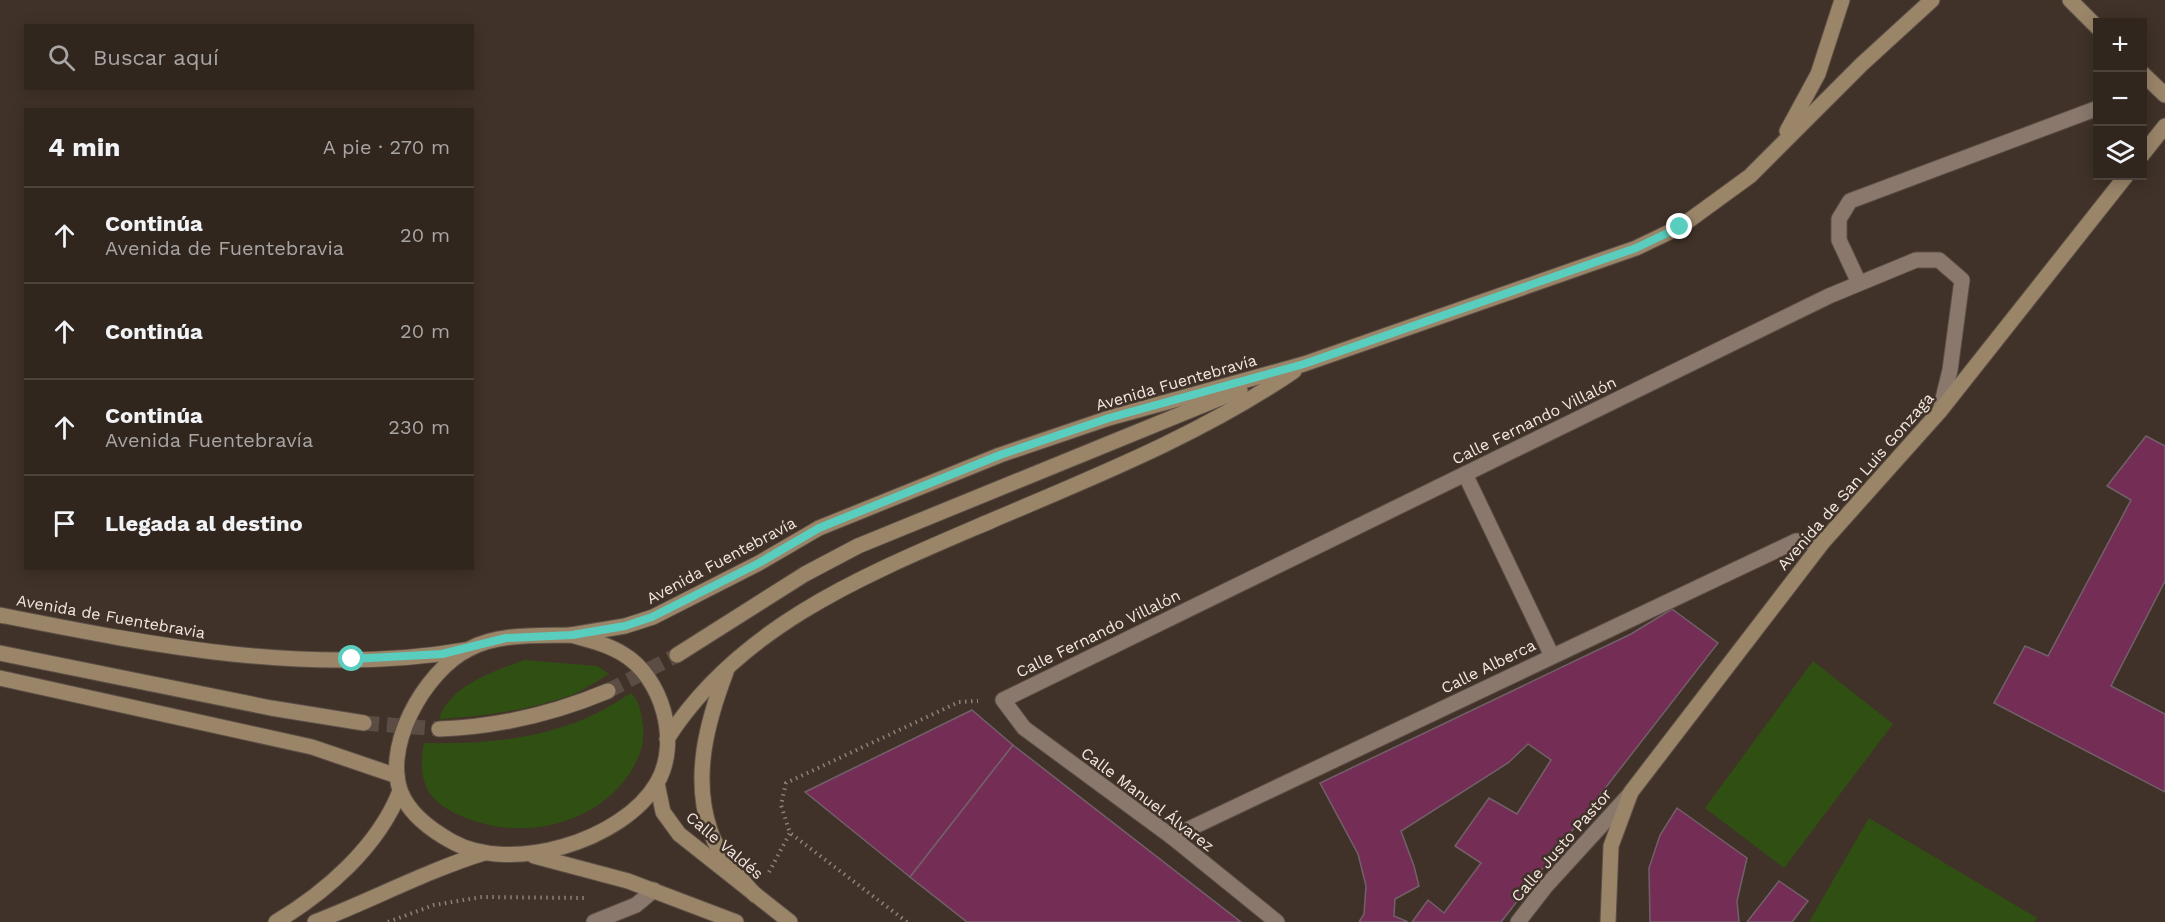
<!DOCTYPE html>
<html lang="es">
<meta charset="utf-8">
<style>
:root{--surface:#30261e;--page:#3c322b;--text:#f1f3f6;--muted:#a8a5a4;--line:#4b433c}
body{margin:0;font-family:"Work Sans",sans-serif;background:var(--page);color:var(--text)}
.controls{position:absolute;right:18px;top:18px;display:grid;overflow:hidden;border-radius:0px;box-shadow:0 3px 15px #0003}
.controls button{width:54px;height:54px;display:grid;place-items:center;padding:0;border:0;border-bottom:2px solid var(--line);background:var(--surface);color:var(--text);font:30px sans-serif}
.stop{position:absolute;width:18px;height:18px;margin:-14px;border:4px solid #59cebe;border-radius:50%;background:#fff}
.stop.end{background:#59cebe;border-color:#fff;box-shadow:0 2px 6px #0008}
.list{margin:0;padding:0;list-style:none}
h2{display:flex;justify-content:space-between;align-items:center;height:78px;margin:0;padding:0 24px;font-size:26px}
h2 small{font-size:20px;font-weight:400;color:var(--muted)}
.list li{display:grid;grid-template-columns:39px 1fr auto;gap:18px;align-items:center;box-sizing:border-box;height:96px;padding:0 24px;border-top:2px solid var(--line)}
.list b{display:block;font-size:22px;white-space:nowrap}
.list p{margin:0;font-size:20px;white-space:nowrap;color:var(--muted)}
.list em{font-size:20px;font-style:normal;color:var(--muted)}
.icon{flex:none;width:33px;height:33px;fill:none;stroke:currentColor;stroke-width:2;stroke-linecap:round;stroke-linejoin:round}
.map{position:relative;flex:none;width:2165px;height:922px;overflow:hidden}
.search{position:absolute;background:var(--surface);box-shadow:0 3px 15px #0003;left:24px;top:24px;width:450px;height:66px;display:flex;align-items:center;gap:15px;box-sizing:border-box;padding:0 21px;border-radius:0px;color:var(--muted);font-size:22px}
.panel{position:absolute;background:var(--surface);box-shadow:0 3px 15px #0003;left:24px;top:108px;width:450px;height:462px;border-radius:0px}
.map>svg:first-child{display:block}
.green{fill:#305013}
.building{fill:#742e56;stroke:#726069;stroke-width:1.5}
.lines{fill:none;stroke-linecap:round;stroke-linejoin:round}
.secondary-tunnel{stroke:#5b4d44;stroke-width:15;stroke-dasharray:15 8;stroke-linecap:butt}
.lane-casing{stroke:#5c4f46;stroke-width:17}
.street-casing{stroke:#5c4f46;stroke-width:17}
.secondary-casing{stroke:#5c4f46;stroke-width:17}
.path{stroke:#8d8178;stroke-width:4;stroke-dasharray:1.5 4.5;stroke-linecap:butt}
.lane{stroke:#8a786d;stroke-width:15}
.street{stroke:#8a786d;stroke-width:15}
.secondary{stroke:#9a8569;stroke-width:15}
.route{stroke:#59cebe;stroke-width:8}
.labels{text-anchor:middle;stroke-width:5;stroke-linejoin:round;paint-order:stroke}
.street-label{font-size:16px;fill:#f2e8e1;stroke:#403228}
</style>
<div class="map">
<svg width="2165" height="922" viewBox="0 0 2165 922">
<rect width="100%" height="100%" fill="#403228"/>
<g class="green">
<path d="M524,660L597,666L609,674C597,681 585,690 572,695C529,710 485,716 439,719C450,685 495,671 524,660Z"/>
<path d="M1813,661L1893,724L1784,868L1705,808Z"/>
<path d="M631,693C640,701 641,714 643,726C645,741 641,753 634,766C603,823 525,842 466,818C452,812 438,806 429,792C420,777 421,760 424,743C480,745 544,739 595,714C608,708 619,700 631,693Z"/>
<path d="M1869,818L2037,918L2034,922H1809Z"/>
</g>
<g class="building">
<path d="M2146,436L2165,446V581L2111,686L2165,714V792L1994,703L2025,646L2048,656L2131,500L2107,486Z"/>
<path d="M1672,609L1718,643L1501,922H1412L1428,900L1444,913L1481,863L1455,846L1489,798L1517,814L1551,760L1528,744L1508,763L1401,831L1414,866L1419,886L1395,899L1394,916L1408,922H1359L1364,914L1366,886L1358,854L1320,783L1631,634Z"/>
<path d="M972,710L1013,745L910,877L805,792Z"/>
<path d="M1013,745L1241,922H967L910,877Z"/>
<path d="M1677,808L1747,858L1737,901L1739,922H1650L1649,868L1660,835Z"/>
<path d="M1779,881L1808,901L1792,922H1747Z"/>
</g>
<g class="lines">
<g class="secondary-tunnel">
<path d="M608,691L677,655"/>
<path d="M364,723L439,729"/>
</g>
<defs>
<path id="lane" d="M594,922L636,905L654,890"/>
<g id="street">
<path d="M1859,283L1839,240V219L1850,201L2098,108"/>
<path d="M1465,474L1552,656"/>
<path d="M1172,837L1796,541L1823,542"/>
<path d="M1277,922L1172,837L1024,728L1003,700L1829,296L1916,260H1939L1962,280L1950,370L1940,411"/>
<path d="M1518,922L1546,886L1630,794"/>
</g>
<g id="secondary">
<path d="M2070,0L2098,28"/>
<path d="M2142,73L2165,95"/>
<path d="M1787,131L1818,74L1842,0"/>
<path d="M2142,155L2165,126"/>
<path d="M0,615C152,645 310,677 465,650"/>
<path d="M571,635L625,626L653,617L759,563L819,528L1000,455L1109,418L1304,364L1636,248L1680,227L1750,176L1862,64L1932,0"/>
<path d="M571,635C589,640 607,644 623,654C662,677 681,742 657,783C623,841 510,875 451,841C433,831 414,817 404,799C378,752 425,670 469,649C499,633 538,636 571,635Z"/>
<path d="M0,653L271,708L364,723"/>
<path d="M677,655L805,574L858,546L1240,390"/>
<path d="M726,672C707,722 692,777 710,830C718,855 739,876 755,895"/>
<path d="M0,678L312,747L397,776"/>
<path d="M439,729C498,727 553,714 608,691"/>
<path d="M667,739C741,623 872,572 993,520C1096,476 1202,434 1294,371"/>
<path d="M657,783L663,812L679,834L790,922"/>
<path d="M534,856L628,881L736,922"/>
<path d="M276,922C326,892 378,847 400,791"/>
<path d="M315,922C372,900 426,871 484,853"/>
<path d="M1608,922L1611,846L1631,792L1823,542L1940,411L2126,176"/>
</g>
</defs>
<use href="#lane" class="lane-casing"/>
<use href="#street" class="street-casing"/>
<use href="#secondary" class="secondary-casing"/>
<g class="path">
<path d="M769,872L790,833"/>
<path d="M388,922L434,905L482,897L585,898"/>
<path d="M907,922L790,833L781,805L786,783L959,702L978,701"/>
</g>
<use href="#lane" class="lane"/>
<use href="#street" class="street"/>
<use href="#secondary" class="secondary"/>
</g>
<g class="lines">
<path class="route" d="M352,659L442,654L506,638L572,635L625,626L652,617L759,563L819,528L1000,455L1109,418L1304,364L1636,248L1680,227"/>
</g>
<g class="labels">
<g class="street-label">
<text transform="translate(1176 382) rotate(-16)" y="6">Avenida Fuentebravía</text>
<text transform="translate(1534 420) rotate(-26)" y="6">Calle Fernando Villalón</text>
<text transform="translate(1855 481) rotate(-49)" y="6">Avenida de San Luis Gonzaga</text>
<text transform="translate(721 560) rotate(-28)" y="6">Avenida Fuentebravía</text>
<text transform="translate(111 616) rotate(10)" y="6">Avenida de Fuentebravia</text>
<text transform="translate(1098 633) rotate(-26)" y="6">Calle Fernando Villalón</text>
<text transform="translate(1488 666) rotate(-26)" y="6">Calle Alberca</text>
<text transform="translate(1148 799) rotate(37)" y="6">Calle Manuel Álvarez</text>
<text transform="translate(725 845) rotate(40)" y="6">Calle Valdés</text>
<text transform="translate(1561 845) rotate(-49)" y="6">Calle Justo Pastor</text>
</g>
</g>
</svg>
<div class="controls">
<button>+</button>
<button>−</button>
<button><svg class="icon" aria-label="layers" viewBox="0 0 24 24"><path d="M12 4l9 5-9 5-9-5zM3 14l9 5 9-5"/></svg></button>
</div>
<div class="stop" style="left:352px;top:659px"></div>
<div class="stop end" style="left:1680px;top:227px"></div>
<div class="search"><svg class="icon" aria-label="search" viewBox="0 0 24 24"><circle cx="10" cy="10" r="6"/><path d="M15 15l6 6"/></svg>Buscar aquí</div>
<section class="panel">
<h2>4 min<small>A pie · 270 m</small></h2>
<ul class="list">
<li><svg class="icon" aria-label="ahead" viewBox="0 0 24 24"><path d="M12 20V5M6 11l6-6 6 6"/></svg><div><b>Continúa</b><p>Avenida de Fuentebravia</p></div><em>20 m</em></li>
<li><svg class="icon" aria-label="ahead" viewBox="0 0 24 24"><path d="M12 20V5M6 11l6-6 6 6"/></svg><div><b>Continúa</b></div><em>20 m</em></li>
<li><svg class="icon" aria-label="ahead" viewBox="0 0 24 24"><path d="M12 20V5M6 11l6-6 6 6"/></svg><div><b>Continúa</b><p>Avenida Fuentebravía</p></div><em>230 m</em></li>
<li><svg class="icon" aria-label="arrive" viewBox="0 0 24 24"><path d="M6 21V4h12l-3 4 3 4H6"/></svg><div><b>Llegada al destino</b></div></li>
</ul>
</section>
</div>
